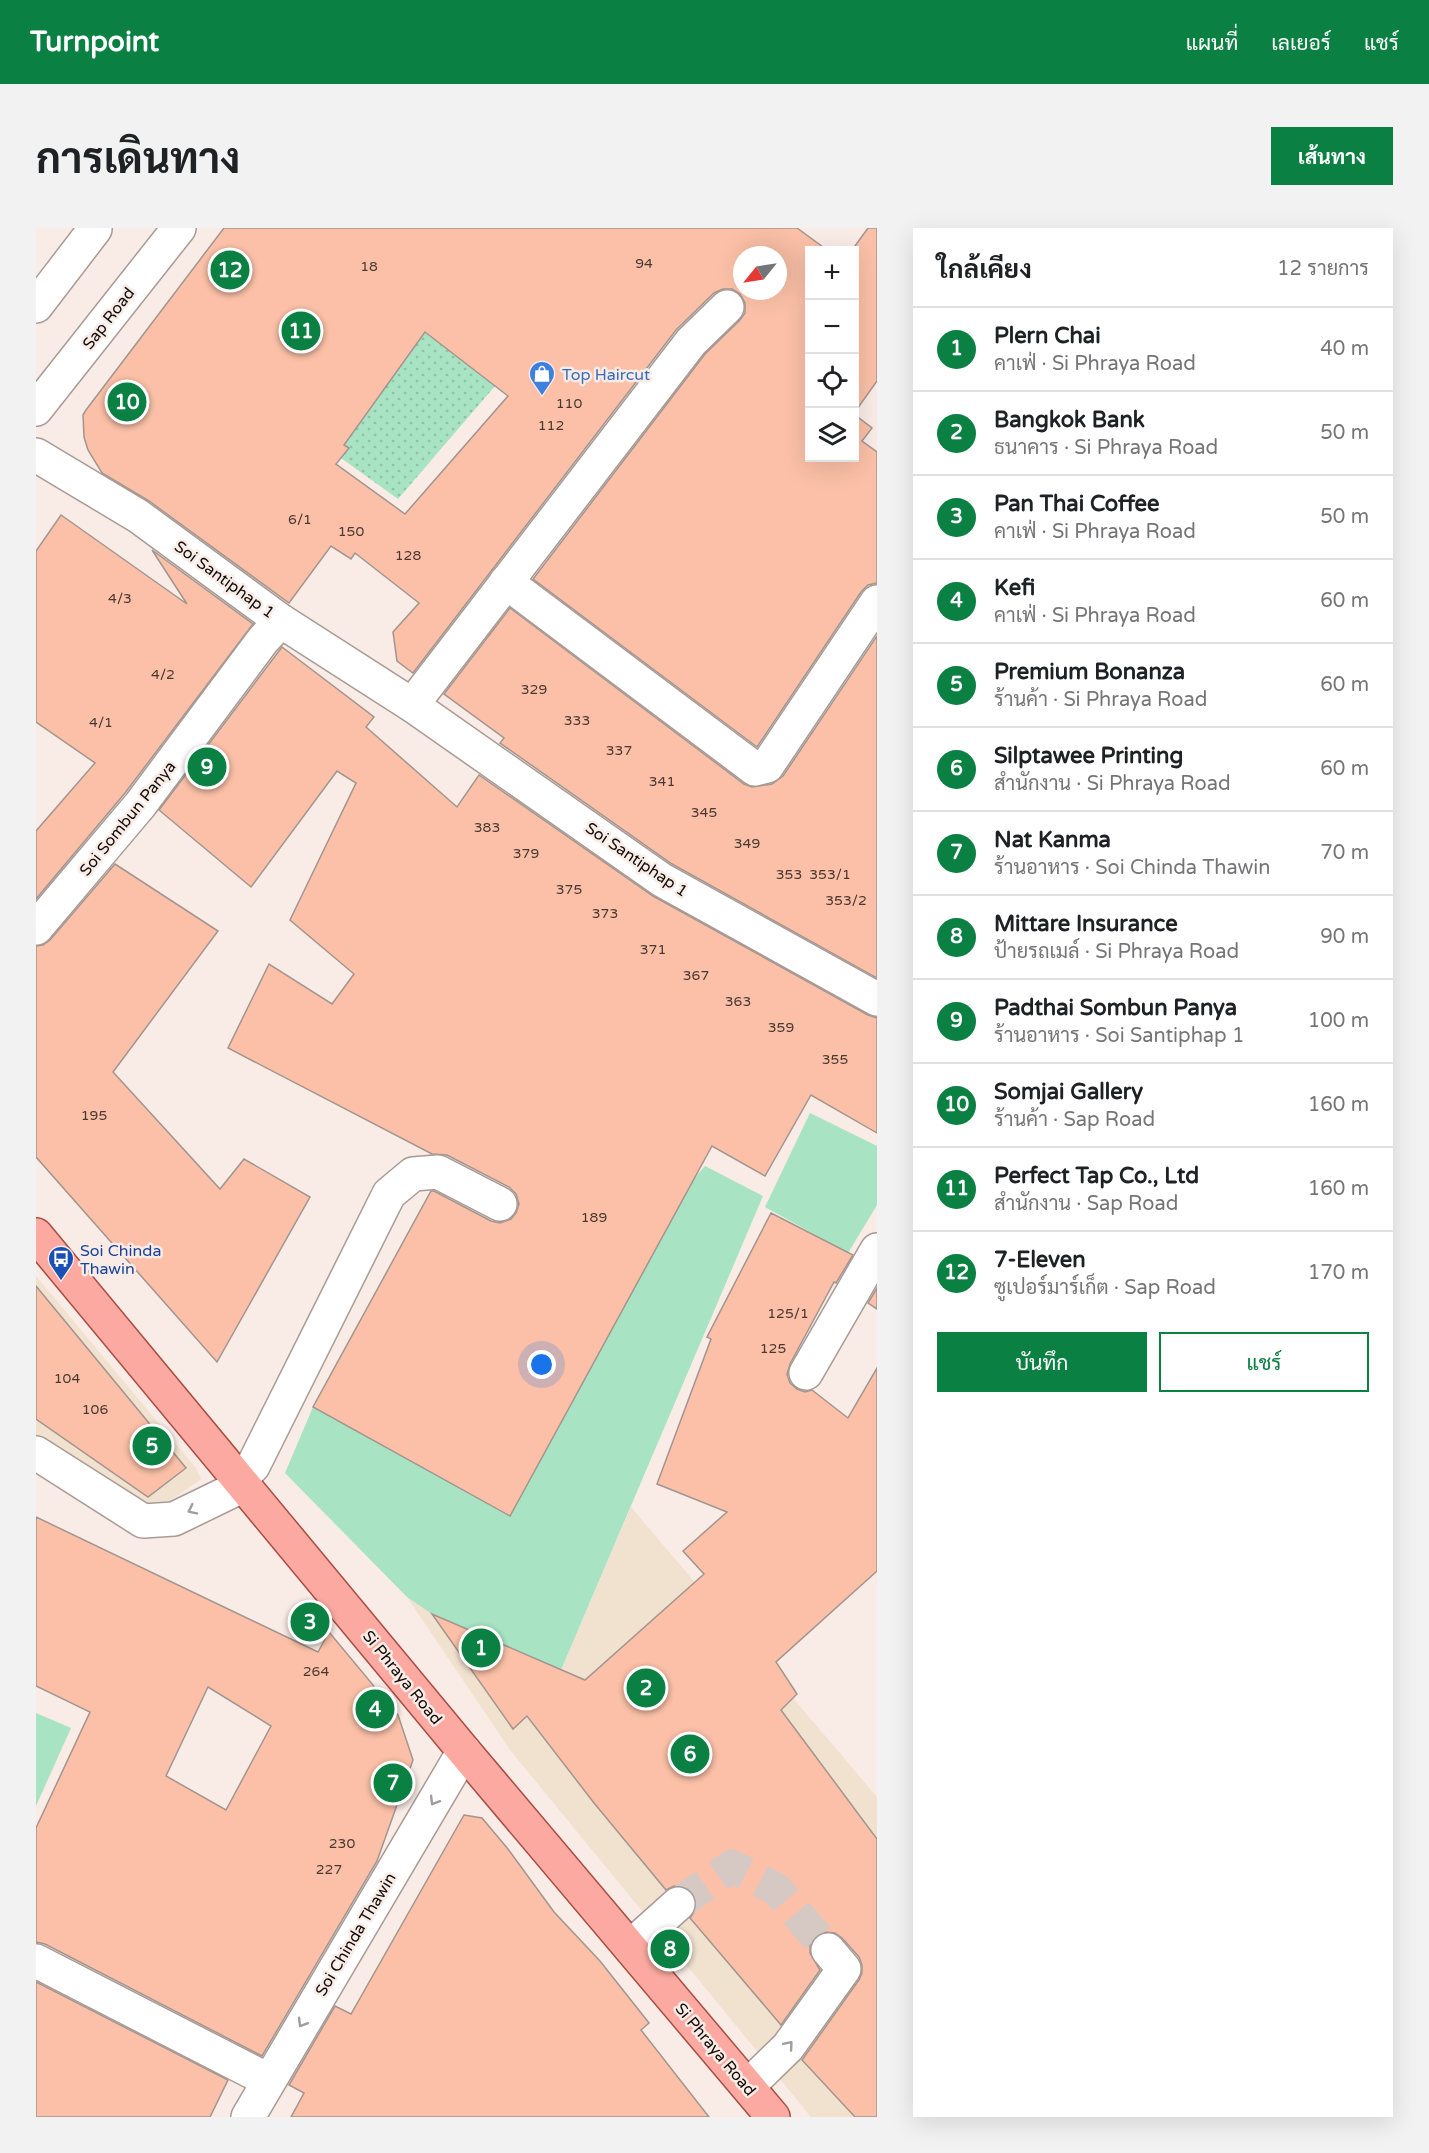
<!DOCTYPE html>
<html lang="th">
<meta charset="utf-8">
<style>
:root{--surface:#fff;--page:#f2f2f2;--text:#202124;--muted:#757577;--line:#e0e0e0;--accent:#0b8043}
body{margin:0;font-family:"Varela Round",Sarabun,sans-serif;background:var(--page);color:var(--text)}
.controls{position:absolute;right:18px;top:18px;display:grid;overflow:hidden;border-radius:0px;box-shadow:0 6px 24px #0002}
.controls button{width:54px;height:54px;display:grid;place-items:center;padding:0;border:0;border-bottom:2px solid var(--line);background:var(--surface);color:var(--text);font:30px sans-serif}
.compass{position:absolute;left:697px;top:18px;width:54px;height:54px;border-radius:50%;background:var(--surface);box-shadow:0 6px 24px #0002;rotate:240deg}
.you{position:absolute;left:506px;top:1137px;width:21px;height:21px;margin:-15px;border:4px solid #fff;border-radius:50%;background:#1a73e8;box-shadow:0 0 0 9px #1a73e833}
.badge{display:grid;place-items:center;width:39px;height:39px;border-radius:50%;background:var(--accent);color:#fff;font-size:20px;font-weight:700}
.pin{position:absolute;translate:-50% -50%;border:3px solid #fff;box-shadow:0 2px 6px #0006}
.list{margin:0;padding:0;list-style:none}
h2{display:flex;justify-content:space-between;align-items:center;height:78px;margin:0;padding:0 24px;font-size:26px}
h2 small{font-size:20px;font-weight:400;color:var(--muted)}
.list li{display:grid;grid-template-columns:39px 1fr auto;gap:18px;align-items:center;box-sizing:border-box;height:84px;padding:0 24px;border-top:2px solid var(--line)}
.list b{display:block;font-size:22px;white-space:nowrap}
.list p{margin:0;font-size:20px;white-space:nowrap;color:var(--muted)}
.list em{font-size:20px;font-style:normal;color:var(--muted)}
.actions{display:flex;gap:12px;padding:18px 24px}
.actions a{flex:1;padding:14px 0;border:2px solid var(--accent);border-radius:0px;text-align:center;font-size:21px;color:var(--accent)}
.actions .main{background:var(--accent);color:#fff}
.icon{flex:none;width:33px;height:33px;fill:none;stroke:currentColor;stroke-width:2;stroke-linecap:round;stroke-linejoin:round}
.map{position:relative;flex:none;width:841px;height:1889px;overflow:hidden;border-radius:0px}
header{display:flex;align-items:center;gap:36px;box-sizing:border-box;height:84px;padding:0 30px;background:var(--accent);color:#fff}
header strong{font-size:28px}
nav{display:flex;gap:33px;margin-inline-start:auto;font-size:21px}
.intro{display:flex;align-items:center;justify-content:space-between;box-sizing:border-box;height:144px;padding:0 36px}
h1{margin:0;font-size:42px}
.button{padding:15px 27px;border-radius:0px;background:var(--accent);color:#fff;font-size:21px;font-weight:700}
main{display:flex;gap:36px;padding:0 36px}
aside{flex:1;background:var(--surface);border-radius:0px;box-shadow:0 6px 24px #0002}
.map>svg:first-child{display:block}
.commercial{fill:#f1e2cf}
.green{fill:#a8e3c3}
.garden{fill:url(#garden-dots)}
.building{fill:#fbc0a7;stroke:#a2958f;stroke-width:1.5;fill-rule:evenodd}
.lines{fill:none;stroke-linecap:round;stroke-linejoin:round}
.minor-tunnel{stroke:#d6c9c4;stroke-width:33;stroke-dasharray:33 16;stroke-linecap:butt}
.minor-casing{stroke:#a89b96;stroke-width:36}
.major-casing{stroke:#a84d44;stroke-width:36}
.minor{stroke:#fff;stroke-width:33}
.major{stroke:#fcaaa1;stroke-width:33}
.oneway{stroke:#9f9d9d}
.labels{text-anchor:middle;stroke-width:5;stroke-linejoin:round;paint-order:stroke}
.number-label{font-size:14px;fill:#4a3830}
.street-label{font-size:16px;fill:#0f0b09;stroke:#f9ebe5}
.shop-label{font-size:16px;fill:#366cbe;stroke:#f9ebe5;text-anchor:start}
.transit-label{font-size:16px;fill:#164399;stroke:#f9ebe5;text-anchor:start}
</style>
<header>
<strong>Turnpoint</strong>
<nav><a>แผนที่</a><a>เลเยอร์</a><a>แชร์</a></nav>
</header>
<div class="intro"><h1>การเดินทาง</h1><a class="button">เส้นทาง</a></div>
<main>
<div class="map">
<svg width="841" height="1889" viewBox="0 0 841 1889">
<defs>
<pattern id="garden-dots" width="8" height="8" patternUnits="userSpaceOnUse" patternTransform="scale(1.5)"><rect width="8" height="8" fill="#a8e3c3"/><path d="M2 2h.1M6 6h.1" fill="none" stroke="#8fc1a6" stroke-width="1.8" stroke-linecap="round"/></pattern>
</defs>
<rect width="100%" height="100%" fill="#f9ebe5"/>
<g class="commercial">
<path d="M0,1048L160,1240L165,1251L132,1274L103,1279L0,1215Z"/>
<path d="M595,1279L841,1569V1889H775L474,1522L371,1369L396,1386L525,1442Z"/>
</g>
<g class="green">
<path d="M774,885L841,918V977L812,1025L729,979Z"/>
<path d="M669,938L727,968L525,1442L396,1386L371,1369L249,1245L277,1179L474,1287L657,952Z"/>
<path d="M0,1485L35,1500L0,1578Z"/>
</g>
<path class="garden" d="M351,75L459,158L362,271L305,230L312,220L262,181Z"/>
<g class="building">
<path d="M188,0H761L791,22H774V230H819V187L836,200L826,213L841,224V355L832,357L825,364L721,519L497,351L669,126L704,92L709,85V75L704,66L696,61H687L678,65L640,102L377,445L361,433L357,404L383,375L319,325L315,331L295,318L253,375L113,273L66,245L52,222L48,209L47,187L50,182ZM706,27H742V63H706ZM389,104L472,168L369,286L300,236L313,220L308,217Z"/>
<path d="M832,0H841V153L819,184V22H816Z"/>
<path d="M25,287L151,376L116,322L217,396L89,565L0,671V603L59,535L0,494V323Z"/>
<path d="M474,380L708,556L716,559L736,556L747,548L841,408V750L636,636L464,515L468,510L408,466Z"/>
<path d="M246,419L338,489L330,499L421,579L443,547L617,668L832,787L841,790V905L775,867L729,948L676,918L474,1288L277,1179L395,963H398L455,993L464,995L475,991L480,985L483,976L480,966L473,959L411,927L396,926L192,820L233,736L296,776L318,746L254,692L320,555L301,543L215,659L123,582Z"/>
<path d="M79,636L182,703L77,844L184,961L208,931L274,969L181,1134L0,929V718L7,717L14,712Z"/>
<path d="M735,985L817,1027L800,1055L798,1054L754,1136L751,1146L754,1155L761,1161L769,1164L776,1162L812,1190L841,1140V1343L740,1434L761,1466L745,1482L841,1611V1889H819L766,1832L823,1752L826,1745V1737L823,1729L806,1710L799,1705L789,1704L780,1708L774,1716V1725L784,1742L745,1797L654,1690L660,1681V1673L656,1664L647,1658H638L630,1662L558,1575L491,1488L477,1501L396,1386L549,1452L668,1346L647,1323L691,1284L621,1256L675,1111L671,1109Z"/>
<path d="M0,1058L150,1240L112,1269L0,1191Z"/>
<path d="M841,1060V1081L832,1075Z"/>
<path d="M0,1289L282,1424L293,1404L362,1487L377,1532L341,1633L226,1828L9,1716L0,1714V1600L54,1484L0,1458ZM172,1459L235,1498L190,1582L130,1548Z"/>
<path d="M428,1587L446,1590L472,1621L518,1684L564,1733L613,1795L605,1802L673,1889H255L268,1865L253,1857L299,1778L315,1786Z"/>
<path d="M0,1754L192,1852L174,1889H0Z"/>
</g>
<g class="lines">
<path class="minor-tunnel" d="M642,1676L696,1638L740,1661L792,1722"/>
<defs>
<g id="minor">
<path d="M0,78L59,1"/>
<path d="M0,181L143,0"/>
<path d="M0,227L102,288L245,393L376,477L626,652L841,771"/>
<path d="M470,354L719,541L731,538L841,374"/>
<path d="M376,477L655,114L691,79"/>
<path d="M0,700L104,577L227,412L245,393"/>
<path d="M770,1145L841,1022"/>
<path d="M0,1225L107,1293L138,1291L208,1257"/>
<path d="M204,1251L217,1238L353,966L377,946L402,944L464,976"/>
<path d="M594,1719L642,1676"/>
<path d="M0,1733L232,1852"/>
<path d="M712,1858L752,1819L808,1741L792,1722"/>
<path d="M212,1889L428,1523"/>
</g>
<path id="major" d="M0,1007L428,1523L737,1889"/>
</defs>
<use href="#minor" class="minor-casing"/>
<use href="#major" class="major-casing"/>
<use href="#minor" class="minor"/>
<use href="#major" class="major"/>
</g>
<defs><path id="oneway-chevron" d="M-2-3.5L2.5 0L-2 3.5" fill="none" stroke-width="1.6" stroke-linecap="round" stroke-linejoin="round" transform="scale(1.5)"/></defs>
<g class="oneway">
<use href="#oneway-chevron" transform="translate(156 1282) rotate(154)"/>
<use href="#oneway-chevron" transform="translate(398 1573) rotate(121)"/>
<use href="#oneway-chevron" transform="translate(266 1795) rotate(121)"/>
<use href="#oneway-chevron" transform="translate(753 1817) rotate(-50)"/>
</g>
<defs>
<symbol id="shop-pin" viewBox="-11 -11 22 30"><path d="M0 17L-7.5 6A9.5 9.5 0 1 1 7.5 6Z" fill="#3f7fe0" stroke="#f9ebe5"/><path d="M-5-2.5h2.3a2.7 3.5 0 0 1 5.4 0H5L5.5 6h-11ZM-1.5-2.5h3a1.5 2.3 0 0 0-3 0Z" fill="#fff"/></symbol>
<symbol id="bus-pin" viewBox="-11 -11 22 30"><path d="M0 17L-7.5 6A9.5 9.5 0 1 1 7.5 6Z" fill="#1a4fb4" stroke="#f9ebe5"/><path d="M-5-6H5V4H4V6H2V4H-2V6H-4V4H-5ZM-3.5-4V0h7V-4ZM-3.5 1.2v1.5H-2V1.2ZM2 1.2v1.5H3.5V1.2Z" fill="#fff"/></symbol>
</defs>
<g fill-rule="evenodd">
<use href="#shop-pin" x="491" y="131" width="30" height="40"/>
<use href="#bus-pin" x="10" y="1016" width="30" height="40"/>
</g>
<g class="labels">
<g class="number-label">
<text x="608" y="40">94</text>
<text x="333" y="43">18</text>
<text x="533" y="180">110</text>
<text x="515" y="202">112</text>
<text x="264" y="296">6/1</text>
<text x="315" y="308">150</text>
<text x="372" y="332">128</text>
<text x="84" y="375">4/3</text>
<text x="127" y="451">4/2</text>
<text x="498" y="466">329</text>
<text x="541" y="497">333</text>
<text x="65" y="499">4/1</text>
<text x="583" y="527">337</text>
<text x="626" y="558">341</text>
<text x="668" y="589">345</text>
<text x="451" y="604">383</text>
<text x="711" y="620">349</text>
<text x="490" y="630">379</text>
<text x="753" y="651">353</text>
<text x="794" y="651">353/1</text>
<text x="533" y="666">375</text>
<text x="810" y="677">353/2</text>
<text x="569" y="690">373</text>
<text x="617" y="726">371</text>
<text x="660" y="752">367</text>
<text x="702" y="778">363</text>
<text x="745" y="804">359</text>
<text x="799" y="836">355</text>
<text x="58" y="892">195</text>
<text x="558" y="994">189</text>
<text x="752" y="1090">125/1</text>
<text x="737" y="1125">125</text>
<text x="31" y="1155">104</text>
<text x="59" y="1186">106</text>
<text x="280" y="1448">264</text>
<text x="306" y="1620">230</text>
<text x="293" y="1646">227</text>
</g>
<g class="street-label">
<text transform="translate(72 90) rotate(-52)" y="6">Sap Road</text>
<text transform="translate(189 351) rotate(36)" y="6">Soi Santiphap 1</text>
<text transform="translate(91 590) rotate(-51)" y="6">Soi Sombun Panya</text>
<text transform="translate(601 631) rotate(34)" y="6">Soi Santiphap 1</text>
<text transform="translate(367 1449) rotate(51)" y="6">Si Phraya Road</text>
<text transform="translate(319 1706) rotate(-59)" y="6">Soi Chinda Thawin</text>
<text transform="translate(680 1821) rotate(50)" y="6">Si Phraya Road</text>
</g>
<g class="shop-label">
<text x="526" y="152">Top Haircut</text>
</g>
<g class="transit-label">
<text x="44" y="1028">Soi Chinda<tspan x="44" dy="18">Thawin</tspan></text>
</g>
</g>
</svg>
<div class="controls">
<button>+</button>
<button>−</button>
<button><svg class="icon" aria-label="locate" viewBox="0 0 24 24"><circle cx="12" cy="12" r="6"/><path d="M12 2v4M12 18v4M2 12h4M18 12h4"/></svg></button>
<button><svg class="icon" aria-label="layers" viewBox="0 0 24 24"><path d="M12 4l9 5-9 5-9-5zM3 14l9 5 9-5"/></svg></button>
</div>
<svg class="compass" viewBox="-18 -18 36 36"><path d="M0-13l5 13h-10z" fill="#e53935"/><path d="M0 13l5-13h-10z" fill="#757577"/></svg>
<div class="you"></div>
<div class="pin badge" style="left:445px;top:1420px">1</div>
<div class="pin badge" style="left:610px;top:1460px">2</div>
<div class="pin badge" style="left:274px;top:1394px">3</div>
<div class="pin badge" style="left:339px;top:1481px">4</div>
<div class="pin badge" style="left:116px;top:1218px">5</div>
<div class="pin badge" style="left:654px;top:1526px">6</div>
<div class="pin badge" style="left:357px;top:1555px">7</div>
<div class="pin badge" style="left:634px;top:1721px">8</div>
<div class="pin badge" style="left:171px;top:539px">9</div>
<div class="pin badge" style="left:91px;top:174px">10</div>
<div class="pin badge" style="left:265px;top:103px">11</div>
<div class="pin badge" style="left:194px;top:42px">12</div>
</div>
<aside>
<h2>ใกล้เคียง<small>12 รายการ</small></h2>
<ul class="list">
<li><span class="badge">1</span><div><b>Plern Chai</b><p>คาเฟ่ · Si Phraya Road</p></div><em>40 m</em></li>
<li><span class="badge">2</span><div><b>Bangkok Bank</b><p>ธนาคาร · Si Phraya Road</p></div><em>50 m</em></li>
<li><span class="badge">3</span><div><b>Pan Thai Coffee</b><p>คาเฟ่ · Si Phraya Road</p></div><em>50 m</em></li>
<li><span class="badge">4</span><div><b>Kefi</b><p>คาเฟ่ · Si Phraya Road</p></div><em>60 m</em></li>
<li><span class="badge">5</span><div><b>Premium Bonanza</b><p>ร้านค้า · Si Phraya Road</p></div><em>60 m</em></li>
<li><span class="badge">6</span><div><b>Silptawee Printing</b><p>สำนักงาน · Si Phraya Road</p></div><em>60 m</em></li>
<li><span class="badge">7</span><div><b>Nat Kanma</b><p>ร้านอาหาร · Soi Chinda Thawin</p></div><em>70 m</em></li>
<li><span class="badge">8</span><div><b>Mittare Insurance</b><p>ป้ายรถเมล์ · Si Phraya Road</p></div><em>90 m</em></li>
<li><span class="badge">9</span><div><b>Padthai Sombun Panya</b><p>ร้านอาหาร · Soi Santiphap 1</p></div><em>100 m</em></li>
<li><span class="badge">10</span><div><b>Somjai Gallery</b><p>ร้านค้า · Sap Road</p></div><em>160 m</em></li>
<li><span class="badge">11</span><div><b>Perfect Tap Co., Ltd</b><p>สำนักงาน · Sap Road</p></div><em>160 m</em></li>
<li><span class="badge">12</span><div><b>7-Eleven</b><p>ซูเปอร์มาร์เก็ต · Sap Road</p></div><em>170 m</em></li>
</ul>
<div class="actions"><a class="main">บันทึก</a><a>แชร์</a></div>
</aside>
</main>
